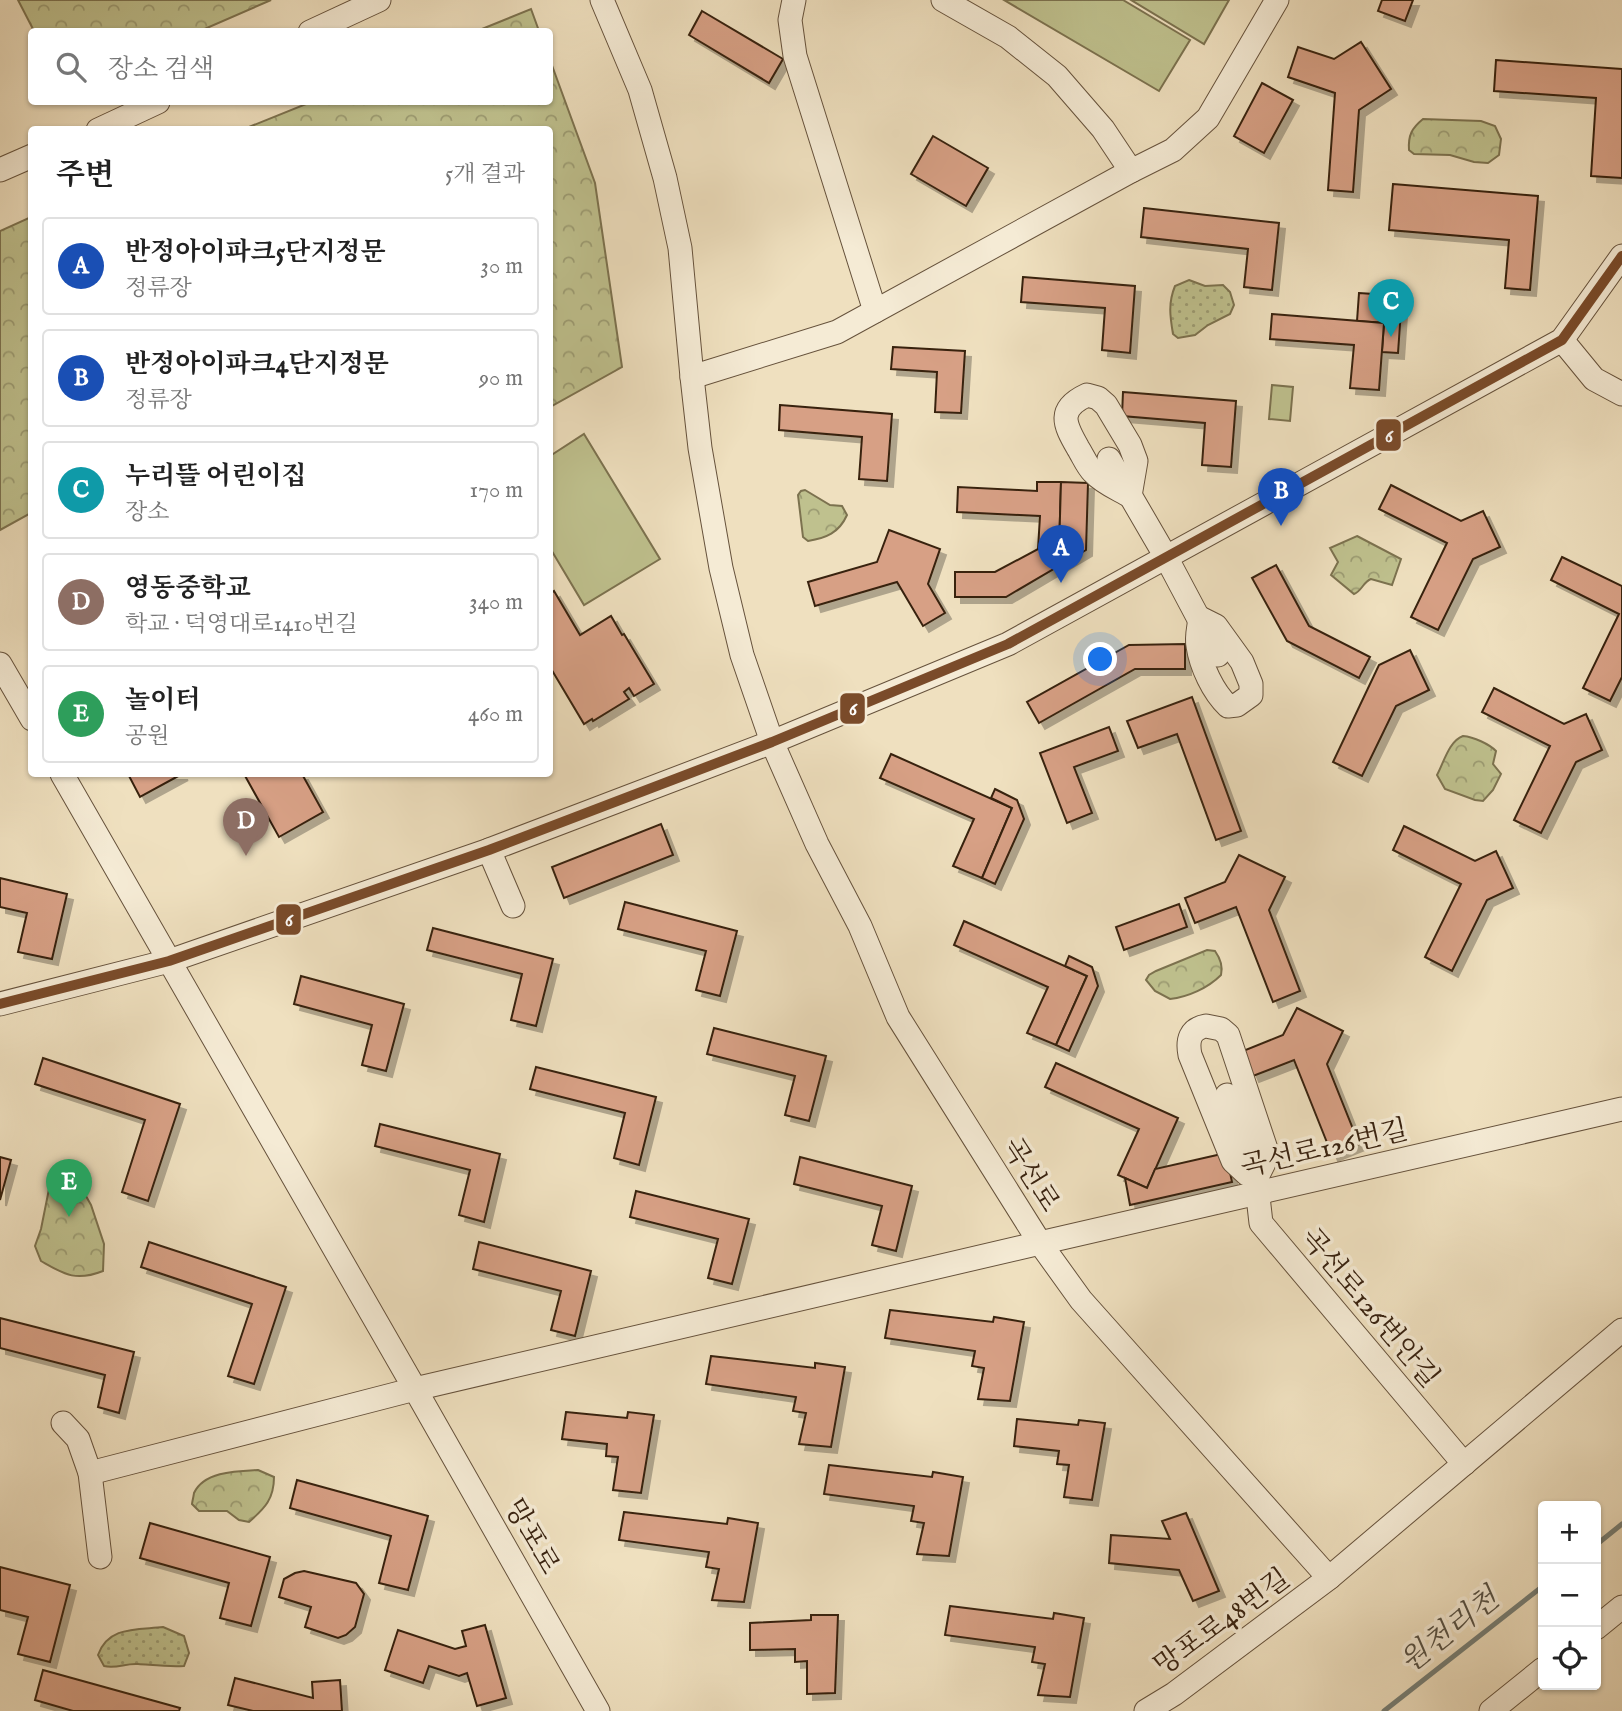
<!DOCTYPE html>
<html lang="ko">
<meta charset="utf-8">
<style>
:root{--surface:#fff;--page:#f2f2f2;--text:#222;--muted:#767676;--line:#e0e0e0;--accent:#8f2418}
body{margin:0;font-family:"IM FELL English","Noto Serif KR",serif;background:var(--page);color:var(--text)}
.controls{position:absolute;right:21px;bottom:21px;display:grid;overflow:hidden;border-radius:7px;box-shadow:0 2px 5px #0004}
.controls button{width:63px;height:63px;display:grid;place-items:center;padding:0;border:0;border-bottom:2px solid var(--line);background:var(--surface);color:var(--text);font:35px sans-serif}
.you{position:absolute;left:1101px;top:660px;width:24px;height:24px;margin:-18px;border:5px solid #fff;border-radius:50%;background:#1a73e8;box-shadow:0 0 0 10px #1a73e833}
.badge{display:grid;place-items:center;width:46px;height:46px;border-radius:50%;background:var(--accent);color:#fff;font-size:23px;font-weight:700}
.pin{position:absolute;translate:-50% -58px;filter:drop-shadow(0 2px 4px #0008)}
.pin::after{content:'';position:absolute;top:37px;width:24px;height:21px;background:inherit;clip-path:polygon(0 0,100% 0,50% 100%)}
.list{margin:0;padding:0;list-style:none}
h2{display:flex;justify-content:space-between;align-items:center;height:91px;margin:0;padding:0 28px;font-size:30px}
h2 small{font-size:23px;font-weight:400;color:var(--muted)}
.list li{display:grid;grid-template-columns:46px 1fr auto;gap:21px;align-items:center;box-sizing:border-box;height:98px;margin:0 14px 14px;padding:0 14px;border:2px solid var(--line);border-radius:7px}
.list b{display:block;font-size:26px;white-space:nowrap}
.list p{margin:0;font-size:23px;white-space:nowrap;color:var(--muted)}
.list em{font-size:23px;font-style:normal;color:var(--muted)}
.icon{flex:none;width:38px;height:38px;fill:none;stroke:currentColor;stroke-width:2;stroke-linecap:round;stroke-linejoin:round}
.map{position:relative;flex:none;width:1622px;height:1711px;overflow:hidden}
.search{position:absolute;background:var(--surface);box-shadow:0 2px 5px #0004;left:28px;top:28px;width:525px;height:77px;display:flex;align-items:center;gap:18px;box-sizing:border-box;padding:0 24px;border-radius:7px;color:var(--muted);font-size:26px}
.panel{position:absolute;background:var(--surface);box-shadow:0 2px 5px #0004;left:28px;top:126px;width:525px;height:651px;border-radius:7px}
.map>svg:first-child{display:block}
.forest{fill:url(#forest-crowns);stroke:#7c724f;stroke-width:2}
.garden{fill:url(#garden-dots);stroke:#7c724f;stroke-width:2}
.pitch{fill:#bfc18e;stroke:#7c724f;stroke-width:2}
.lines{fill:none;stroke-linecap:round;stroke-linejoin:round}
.stream{stroke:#757e76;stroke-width:5}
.building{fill:#d7a085;stroke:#382210;stroke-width:2;filter:url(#shadow)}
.minor-casing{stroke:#66523c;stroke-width:25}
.minor{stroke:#f5ebd5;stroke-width:23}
.bus-1-casing{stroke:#f5ebd5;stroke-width:16}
.bus-1{stroke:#7a4b2a;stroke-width:10}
.labels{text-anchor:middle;stroke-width:7;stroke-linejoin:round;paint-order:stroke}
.street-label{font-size:28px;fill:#382210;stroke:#f5ebd5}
.water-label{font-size:30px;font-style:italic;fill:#565043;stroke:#f5ebd5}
.line-badge{stroke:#f5ebd5;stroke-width:2.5}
.badge-label{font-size:19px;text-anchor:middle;font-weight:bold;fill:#fff}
</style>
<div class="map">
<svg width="1622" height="1711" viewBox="0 0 1622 1711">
<defs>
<pattern id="forest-crowns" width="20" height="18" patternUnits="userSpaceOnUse" patternTransform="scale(1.75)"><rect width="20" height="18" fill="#bfc18e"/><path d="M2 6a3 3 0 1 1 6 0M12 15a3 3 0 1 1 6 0" fill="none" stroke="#9c9c73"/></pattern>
<pattern id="garden-dots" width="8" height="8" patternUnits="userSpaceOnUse" patternTransform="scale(1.75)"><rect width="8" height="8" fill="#bfc18e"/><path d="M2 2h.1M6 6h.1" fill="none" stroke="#9c9c73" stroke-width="1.8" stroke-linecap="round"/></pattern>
<filter id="shadow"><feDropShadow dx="6" dy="6" stdDeviation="0" flood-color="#0004"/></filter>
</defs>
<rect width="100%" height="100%" fill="#efe0bf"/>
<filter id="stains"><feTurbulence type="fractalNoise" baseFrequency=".00286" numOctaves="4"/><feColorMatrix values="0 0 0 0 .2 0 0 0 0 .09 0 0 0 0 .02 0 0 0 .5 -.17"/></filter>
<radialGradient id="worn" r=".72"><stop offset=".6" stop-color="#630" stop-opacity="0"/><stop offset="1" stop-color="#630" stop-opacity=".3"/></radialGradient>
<g class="forest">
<path d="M18,0H271L200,31H34Z"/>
<path d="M531,9L539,31H477Z"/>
<path d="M550,60L595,183L622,367L550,407V130L244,129L311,102H550Z"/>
<path d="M1423,119L1481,121L1495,126L1501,139L1499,155L1488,163L1474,162L1450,155L1414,154L1409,150C1408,135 1412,128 1423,119Z"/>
<path d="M31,217V513L0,530V231Z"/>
<path d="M805,490L830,505L842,506L847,515C839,533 826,538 808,541L803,537L798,495L801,491Z"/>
<path d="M1357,536L1401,559L1392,585L1371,579C1363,582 1362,591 1354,594L1331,575L1338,562L1330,548Z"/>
<path d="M1463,736C1474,737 1489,744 1496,751L1493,764L1501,774L1493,790L1483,801L1475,800L1445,789L1437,775C1444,762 1449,741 1463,736Z"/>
<path d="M1207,950L1215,951C1220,958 1223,967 1221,975C1208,988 1188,997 1170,999L1155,991L1146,980L1149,975L1156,971Z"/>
<path d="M60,1169L73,1173L91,1205L104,1244L103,1271C75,1282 64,1274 41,1261L35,1246L41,1229L52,1174Z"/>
<path d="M258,1470L274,1477C274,1499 265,1508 249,1522L239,1520L227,1511H199L192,1504C192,1503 194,1494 194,1493C204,1471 238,1471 258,1470Z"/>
</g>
<g class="garden">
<path d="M1189,280L1205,286L1223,285L1230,292L1234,305L1230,314L1208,325L1195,335L1178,338L1173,334C1170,316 1168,303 1175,286Z"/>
<path d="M163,1627L184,1636L189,1653L184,1666C168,1667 153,1665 138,1664C125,1663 117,1669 104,1666L98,1655C108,1626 137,1630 163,1627Z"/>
</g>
<g class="pitch">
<path d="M1004,0H1123L1190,40L1159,91Z"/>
<path d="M1131,0H1229L1204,44Z"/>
<path d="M1272,385L1293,387L1290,421L1269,419Z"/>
<path d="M584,434L660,559L584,605L550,548V456Z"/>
</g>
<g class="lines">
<g class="stream">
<path d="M1596,1545L1622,1524"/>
<path d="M1384,1711L1543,1586"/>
</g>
</g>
<g class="building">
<path d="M1382,0H1413L1405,21L1378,11Z"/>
<path d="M702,11L783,59L769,83L689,35Z"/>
<path d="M1361,42L1391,89L1359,110L1353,192L1328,190L1335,93L1288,77L1298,47L1334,59Z"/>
<path d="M1496,60L1622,69V178L1591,176L1596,98L1494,91Z"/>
<path d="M1262,83L1293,100L1264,153L1234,136Z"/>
<path d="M933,136L988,168L966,206L911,174Z"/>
<path d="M1393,184L1538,196L1530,290L1505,288L1509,240L1389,230Z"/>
<path d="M1144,208L1279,223L1272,290L1244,287L1248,249L1141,237Z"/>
<path d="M1023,277L1135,286L1130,353L1102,350L1105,308L1021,302Z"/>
<path d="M1359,293L1402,296L1398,353L1382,352L1384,323L1357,321Z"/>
<path d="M1272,314L1384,323L1379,390L1350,388L1354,345L1270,339Z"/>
<path d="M893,347L965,351L961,413L935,412L937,372L891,369Z"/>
<path d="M1123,392L1236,401L1231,467L1202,465L1205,423L1122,416Z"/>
<path d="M780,405L892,414L887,481L859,479L862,437L779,430Z"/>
<path d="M1037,482H1061L1059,550L1038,549L1040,516L957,512L958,487L1037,491Z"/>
<path d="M1061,482L1088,483L1086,550L1006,597H955V572H995L1038,549L1059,550Z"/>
<path d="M1391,485L1461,521L1483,511L1500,547L1473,559L1438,630L1411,617L1447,543L1379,509Z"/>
<path d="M889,530L940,549L928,584L945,613L923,626L897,582L815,606L808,582L877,562Z"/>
<path d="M1562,557L1622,586V677L1610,701L1583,688L1619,614L1551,580Z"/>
<path d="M1276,565L1309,626L1370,657L1359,678L1287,641L1252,578Z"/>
<path d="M554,591L580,635L611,616L622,635L624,634L654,684L634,696L629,688L624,692L629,699L593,721L592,719L584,724L550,667V594Z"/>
<path d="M1185,644V669H1135L1039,723L1027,702L1129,645Z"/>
<path d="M1410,650L1429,690L1396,706L1362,776L1333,762L1379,665Z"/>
<path d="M1494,688L1564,724L1586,714L1602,750L1576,762L1541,833L1514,820L1550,746L1482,712Z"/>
<path d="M1192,697L1241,831L1216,840L1177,734L1138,748L1127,721Z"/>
<path d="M1109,727L1118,751L1074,767L1092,813L1067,823L1040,753Z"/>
<path d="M891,754L1012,808L982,878L953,866L974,819L880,778Z"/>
<path d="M128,774H182L140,797Z"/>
<path d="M244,774H302L323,812L279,837Z"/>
<path d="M995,789L1017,800L1024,819L995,884L982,878L1012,808L991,798Z"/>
<path d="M661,824L673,855L564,898L552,867Z"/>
<path d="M1404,826L1475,861L1496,851L1513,888L1487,900L1452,971L1425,957L1461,884L1393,850Z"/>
<path d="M1239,855L1285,877L1269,910L1300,991L1273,1002L1236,907L1195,923L1185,898L1225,882Z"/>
<path d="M0,878L67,894L52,959L18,952L27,913L0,907Z"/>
<path d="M625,902L737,931L720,996L696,990L706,951L618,929Z"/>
<path d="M1179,904L1187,927L1124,950L1116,927Z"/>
<path d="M964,921L1087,976L1056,1045L1027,1033L1048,987L954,945Z"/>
<path d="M433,928L553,959L536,1026L511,1020L522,974L427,950Z"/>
<path d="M1069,956L1092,967L1098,986L1069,1051L1056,1045L1087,976L1065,966Z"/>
<path d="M301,976L404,1004L386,1071L362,1065L372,1025L294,1004Z"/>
<path d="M1297,1008L1343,1031L1327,1064L1359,1144L1332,1155L1294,1060L1253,1076L1243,1051L1283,1035Z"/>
<path d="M714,1028L826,1056L809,1121L785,1115L795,1076L707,1054Z"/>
<path d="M43,1058L180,1104L148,1201L122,1192L145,1120L35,1084Z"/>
<path d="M1056,1063L1178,1118L1147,1188L1118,1175L1139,1129L1045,1087Z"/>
<path d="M536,1067L656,1097L639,1165L614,1158L625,1113L530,1089Z"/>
<path d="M380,1124L500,1154L484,1222L459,1215L470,1170L375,1146Z"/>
<path d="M1226,1153L1232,1182L1130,1205L1125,1178L1147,1188L1155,1169Z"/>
<path d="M0,1157L11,1160L0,1200Z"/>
<path d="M800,1157L912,1186L896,1251L872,1245L882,1206L794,1184Z"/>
<path d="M636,1191L749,1219L732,1284L708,1278L718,1239L630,1217Z"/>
<path d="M149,1242L286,1287L254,1384L228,1376L252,1304L141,1267Z"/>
<path d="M479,1242L591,1271L575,1336L551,1330L561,1291L473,1269Z"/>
<path d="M890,1310L993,1322L994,1317L1024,1322L1010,1401L978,1399L984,1368L972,1366L975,1351L885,1338Z"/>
<path d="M0,1318L134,1352L119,1413L98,1407L105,1375L0,1348Z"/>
<path d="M711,1356L815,1368V1363L845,1367L831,1447L799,1444L806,1413L793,1411L796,1397L706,1384Z"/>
<path d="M566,1412L627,1418L628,1412L654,1415L641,1493L613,1490L618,1457L606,1456L607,1444L562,1439Z"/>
<path d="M1017,1419L1078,1425L1079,1420L1105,1423L1092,1500L1064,1497L1069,1465L1057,1464L1059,1451L1014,1446Z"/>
<path d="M829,1465L932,1477L933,1472L963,1477L949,1556L917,1554L924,1523L911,1521L914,1506L824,1494Z"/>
<path d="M297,1480L428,1516L408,1590L379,1583L391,1536L290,1508Z"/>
<path d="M624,1512L727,1524L728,1518L758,1523L744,1602L712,1600L719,1569L706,1567L709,1552L619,1540Z"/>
<path d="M1186,1513L1219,1591L1193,1601L1179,1570L1109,1563L1111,1535L1170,1539L1162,1521Z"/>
<path d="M150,1523L270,1557L251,1626L220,1618L229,1583L140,1558Z"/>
<path d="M0,1567L70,1585L50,1662L18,1654L28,1617L0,1610Z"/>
<path d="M304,1571L356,1583L364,1594L355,1627L346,1635L338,1638L305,1627L311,1607L279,1597L284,1579L295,1573Z"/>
<path d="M950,1606L1053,1619L1054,1613L1084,1618L1070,1697L1038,1695L1045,1664L1032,1662L1035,1647L945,1635Z"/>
<path d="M811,1615H838L835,1693L807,1694V1661L795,1662V1649L750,1650V1623L811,1620Z"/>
<path d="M485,1625L506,1698L477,1706L467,1673L459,1676L429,1666L423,1683L385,1670L398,1630L455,1649L466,1646L462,1631Z"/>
<path d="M43,1670L180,1708L179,1711H73L35,1700Z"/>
<path d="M235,1678L313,1698L312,1682L340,1680L342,1711H253L228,1705Z"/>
</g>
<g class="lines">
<defs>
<g id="minor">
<path d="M602,0L640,90L665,178L680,248L692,377L837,332L1131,171L1173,150L1208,118L1277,0"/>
<path d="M794,0L790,20L795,56L875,311"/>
<path d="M943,0L1008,37L1057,76L1103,129L1131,171"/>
<path d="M310,32L379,0"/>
<path d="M98,130L158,102"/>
<path d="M0,170L32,156"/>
<path d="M1562,340L1594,379L1622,394"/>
<path d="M692,377L700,448L721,568L742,655L772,742L817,844L860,926L898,1017L1040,1243L1081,1300L1329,1578"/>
<path d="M1087,395L1098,398L1106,405L1130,445L1136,461L1130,496C1118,489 1103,483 1093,472C1087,466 1083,456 1078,448C1064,424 1057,409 1087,395Z"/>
<path d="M1109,459L1166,557L1218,655"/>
<path d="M1200,618L1216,626L1242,662L1251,684V695L1237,705L1228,706C1213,692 1201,666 1198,646C1196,638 1199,627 1200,618Z"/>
<path d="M0,664L32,719"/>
<path d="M62,774L415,1389L90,1473"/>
<path d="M489,850L513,906"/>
<path d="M0,1004L169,961L489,850L772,742L1008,644L1562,340L1622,256"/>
<path d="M1206,1026L1221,1029L1228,1035L1267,1152L1264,1163L1256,1179L1247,1174L1233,1161L1190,1055C1187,1040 1190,1029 1206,1026Z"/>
<path d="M1227,1095L1256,1179"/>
<path d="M1256,1179L1261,1223L1464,1464"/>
<path d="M63,1423L78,1439L90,1473L100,1557"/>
<path d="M1596,1628L1622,1607"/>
<path d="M598,1711L415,1389L1040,1243L1622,1109"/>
<path d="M1146,1711L1174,1694L1329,1578L1622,1330"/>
<path d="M1491,1711L1543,1669"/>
</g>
</defs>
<use href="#minor" class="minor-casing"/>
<use href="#minor" class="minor"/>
<defs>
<path id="bus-1" d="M0,1004L169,961L489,850L772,742L1008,644L1562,340L1622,256"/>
</defs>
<use href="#bus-1" class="bus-1-casing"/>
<use href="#bus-1" class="bus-1"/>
</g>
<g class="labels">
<g class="street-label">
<text transform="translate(1324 1147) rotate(-13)" y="10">곡선로126번길</text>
<text transform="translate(1032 1174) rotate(58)" y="10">곡선로</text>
<text transform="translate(1371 1307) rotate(50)" y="10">곡선로126번안길</text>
<text transform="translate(533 1536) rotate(60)" y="10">망포로</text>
<text transform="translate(1221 1621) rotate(-36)" y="10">망포로48번길</text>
</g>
<g class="water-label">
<text transform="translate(1449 1630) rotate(-38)" y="10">원천리천</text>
</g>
</g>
<g class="line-badge">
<rect x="1375" y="418" width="27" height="34" rx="7" fill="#7a4b2a"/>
<rect x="839" y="692" width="27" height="33" rx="7" fill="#7a4b2a"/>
<rect x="275" y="903" width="27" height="33" rx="7" fill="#7a4b2a"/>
</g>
<g class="badge-label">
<text x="1389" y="442">6</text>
<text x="853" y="715">6</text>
<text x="289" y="926">6</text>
</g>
<rect width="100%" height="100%" filter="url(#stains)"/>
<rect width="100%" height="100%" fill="url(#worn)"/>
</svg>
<div class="controls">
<button>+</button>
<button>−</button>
<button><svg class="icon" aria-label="locate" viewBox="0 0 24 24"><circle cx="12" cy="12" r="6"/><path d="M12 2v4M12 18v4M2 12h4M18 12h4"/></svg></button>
</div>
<div class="you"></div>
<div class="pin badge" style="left:1061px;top:583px;background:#1a4fb4">A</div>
<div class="pin badge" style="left:1281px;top:526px;background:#1a4fb4">B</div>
<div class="pin badge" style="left:1391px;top:337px;background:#0f9aa8">C</div>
<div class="pin badge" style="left:246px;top:856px;background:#8d6e63">D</div>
<div class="pin badge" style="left:69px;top:1217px;background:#2e9e5b">E</div>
<div class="search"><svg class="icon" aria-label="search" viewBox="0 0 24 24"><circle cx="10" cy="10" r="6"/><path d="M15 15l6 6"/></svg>장소 검색</div>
<section class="panel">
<h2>주변<small>5개 결과</small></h2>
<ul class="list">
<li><span class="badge" style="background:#1a4fb4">A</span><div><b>반정아이파크5단지정문</b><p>정류장</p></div><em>30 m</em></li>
<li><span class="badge" style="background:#1a4fb4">B</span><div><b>반정아이파크4단지정문</b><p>정류장</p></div><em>90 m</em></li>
<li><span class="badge" style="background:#0f9aa8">C</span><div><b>누리뜰 어린이집</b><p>장소</p></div><em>170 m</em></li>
<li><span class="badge" style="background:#8d6e63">D</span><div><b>영동중학교</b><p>학교 · 덕영대로1410번길</p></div><em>340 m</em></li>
<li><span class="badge" style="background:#2e9e5b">E</span><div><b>놀이터</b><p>공원</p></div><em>460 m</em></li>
</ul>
</section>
</div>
